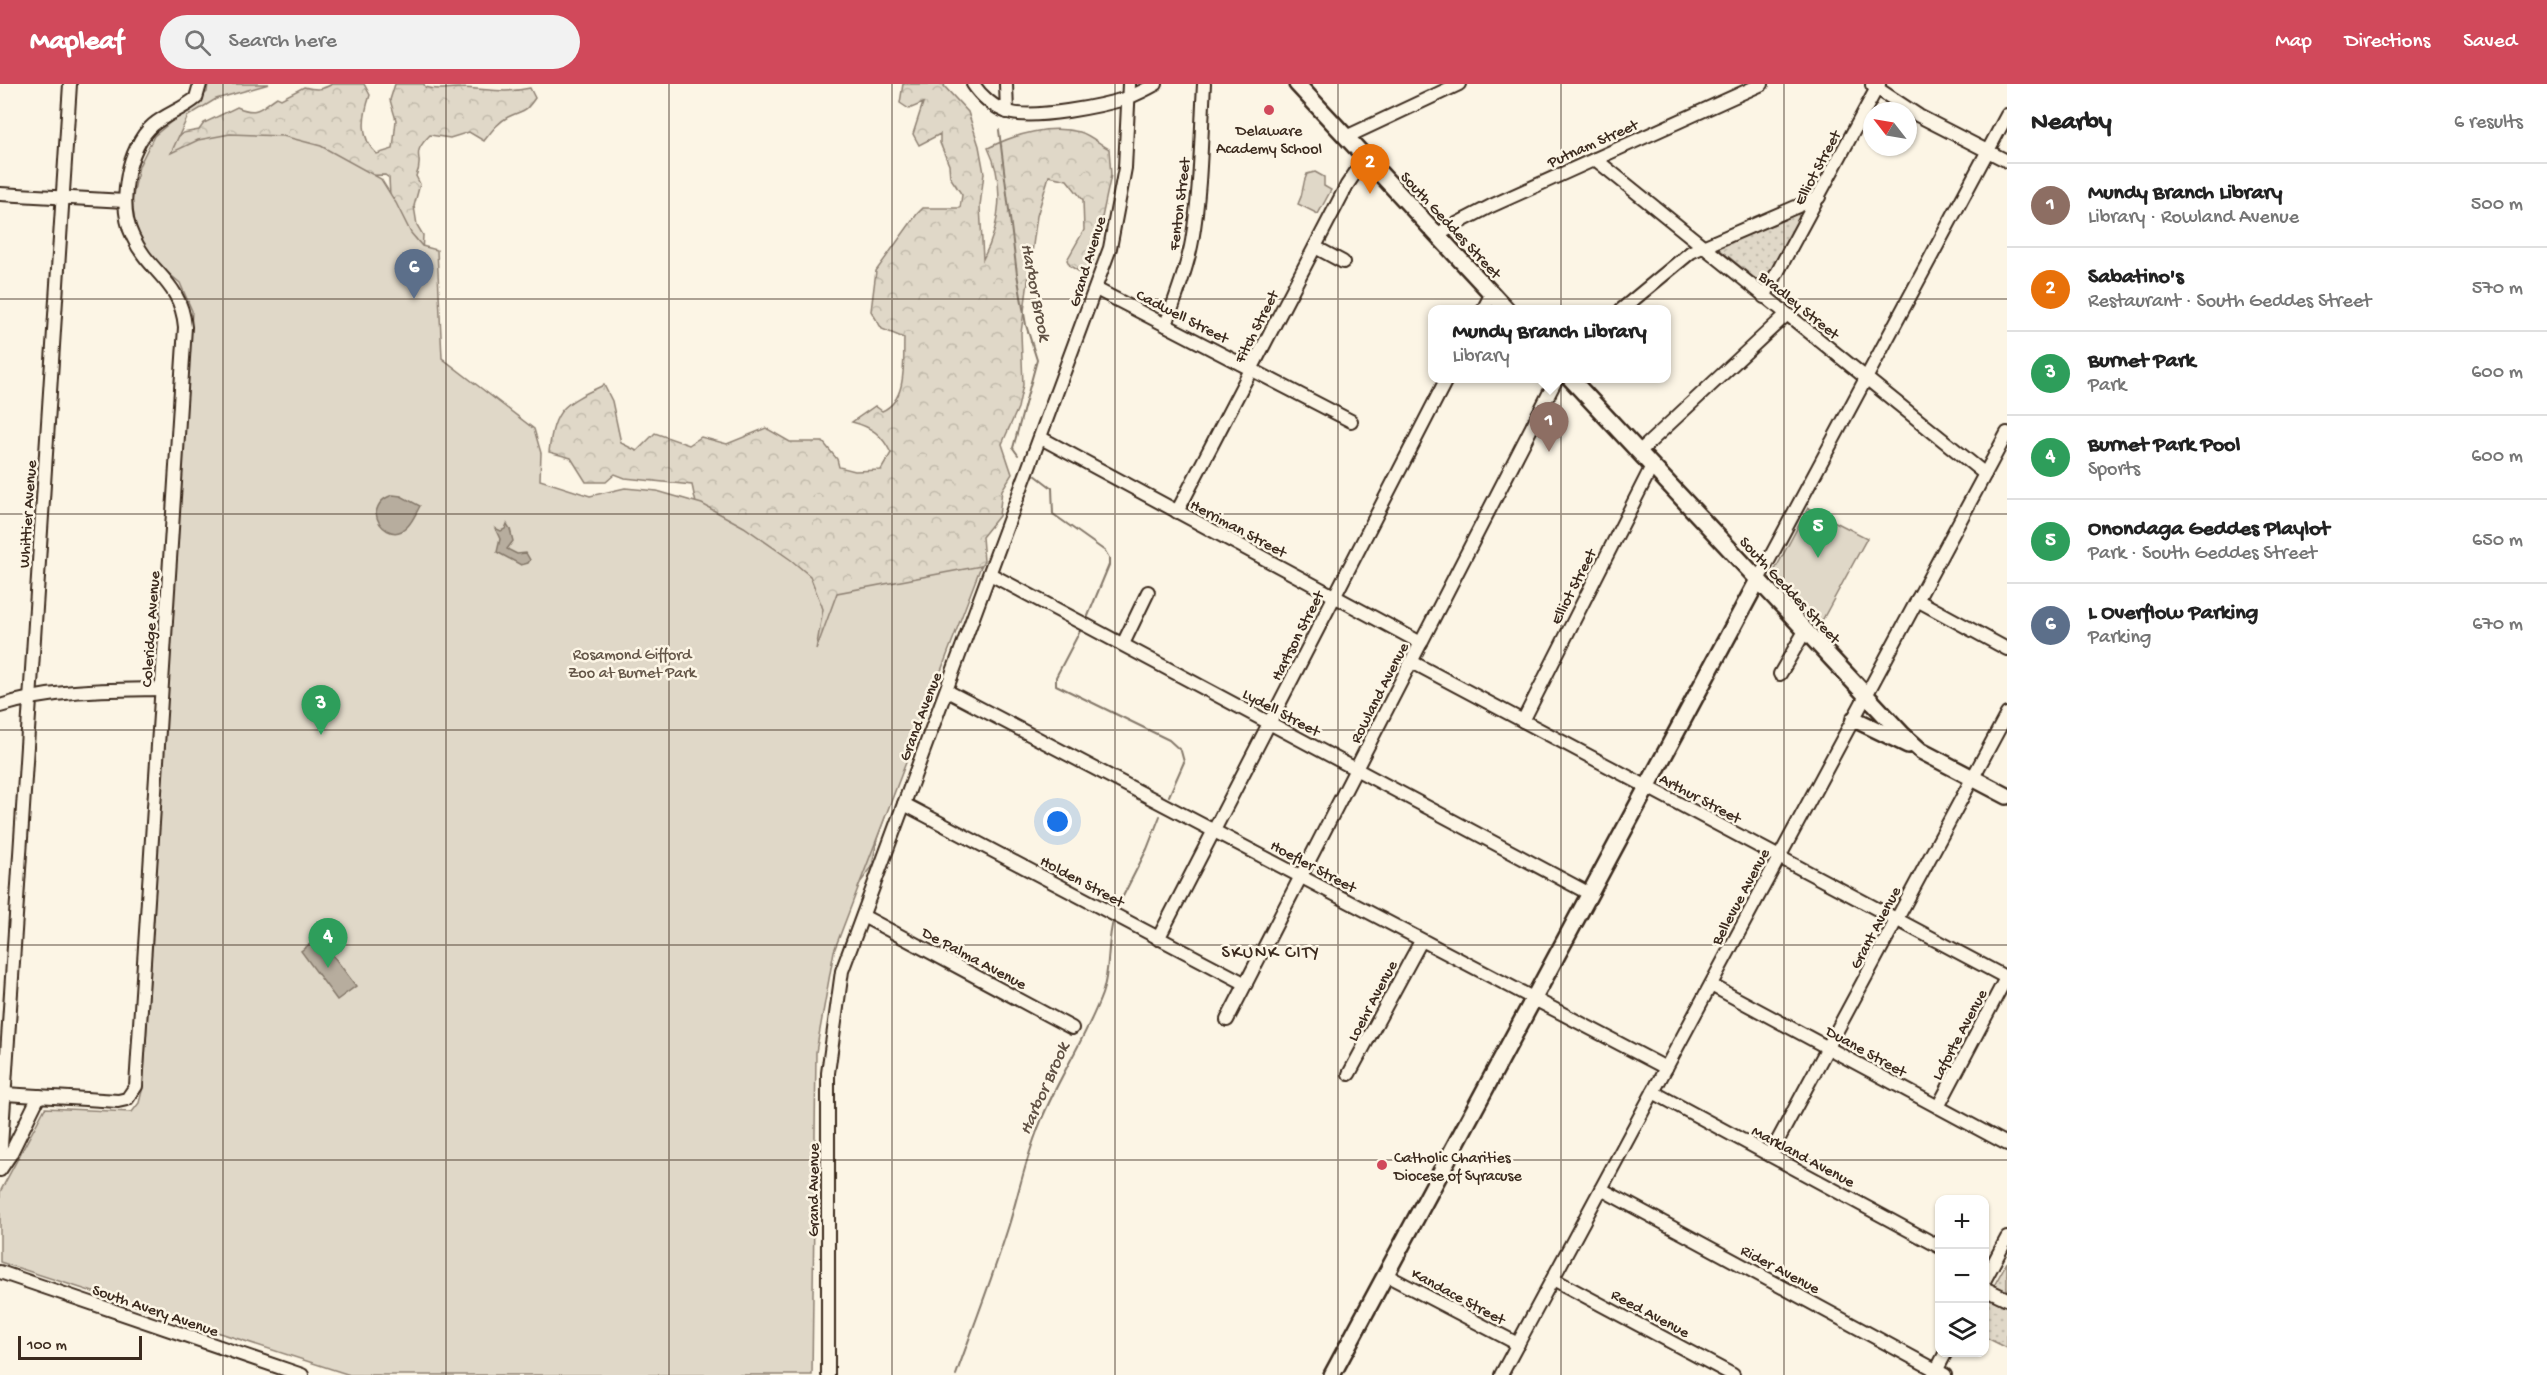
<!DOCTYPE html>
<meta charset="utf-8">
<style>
:root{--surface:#fff;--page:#f2f2f2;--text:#222;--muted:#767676;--line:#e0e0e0;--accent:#d1495b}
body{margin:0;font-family:"Gochi Hand",sans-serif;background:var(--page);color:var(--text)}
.controls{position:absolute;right:18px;bottom:18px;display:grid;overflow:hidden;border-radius:12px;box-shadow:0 2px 4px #0004}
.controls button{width:54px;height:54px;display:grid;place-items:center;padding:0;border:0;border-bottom:2px solid var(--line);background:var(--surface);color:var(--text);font:30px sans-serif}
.compass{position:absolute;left:1863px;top:18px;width:54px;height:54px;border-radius:50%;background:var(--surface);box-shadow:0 2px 4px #0004;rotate:301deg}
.scale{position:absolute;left:18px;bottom:15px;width:124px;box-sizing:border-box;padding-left:6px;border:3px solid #3b2a1e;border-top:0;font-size:16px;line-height:21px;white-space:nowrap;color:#3b2a1e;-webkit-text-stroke:4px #fcf5e5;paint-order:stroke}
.you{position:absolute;left:1058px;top:738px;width:21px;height:21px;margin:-15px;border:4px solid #fff;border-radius:50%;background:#1a73e8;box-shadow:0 0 0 9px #1a73e833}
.badge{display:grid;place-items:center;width:39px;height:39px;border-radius:50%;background:var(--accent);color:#fff;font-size:20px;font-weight:700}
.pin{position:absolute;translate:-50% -50px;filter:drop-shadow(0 2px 3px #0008)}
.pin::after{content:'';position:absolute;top:32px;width:21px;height:18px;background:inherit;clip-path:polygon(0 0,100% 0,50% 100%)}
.popup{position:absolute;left:1428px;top:221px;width:243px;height:78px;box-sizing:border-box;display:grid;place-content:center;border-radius:12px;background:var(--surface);filter:drop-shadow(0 2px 4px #0005);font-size:20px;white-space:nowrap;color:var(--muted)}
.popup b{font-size:22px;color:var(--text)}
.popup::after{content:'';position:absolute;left:50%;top:100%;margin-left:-12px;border:12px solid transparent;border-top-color:var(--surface)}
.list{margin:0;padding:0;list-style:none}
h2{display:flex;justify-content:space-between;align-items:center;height:78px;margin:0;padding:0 24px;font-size:26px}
h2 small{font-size:20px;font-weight:400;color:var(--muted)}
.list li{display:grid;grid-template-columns:39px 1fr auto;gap:18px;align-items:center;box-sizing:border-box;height:84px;padding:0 24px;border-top:2px solid var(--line)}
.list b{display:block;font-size:22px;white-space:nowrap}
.list p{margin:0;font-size:20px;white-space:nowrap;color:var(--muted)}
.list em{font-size:20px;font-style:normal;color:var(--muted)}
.icon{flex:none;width:33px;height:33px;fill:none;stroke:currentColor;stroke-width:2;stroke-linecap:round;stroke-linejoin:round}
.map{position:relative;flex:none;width:2007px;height:1291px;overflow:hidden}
header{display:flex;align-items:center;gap:36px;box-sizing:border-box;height:84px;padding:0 30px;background:var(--accent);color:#fff}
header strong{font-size:28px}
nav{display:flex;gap:33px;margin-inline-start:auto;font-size:21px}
.search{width:420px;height:54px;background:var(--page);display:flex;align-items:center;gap:15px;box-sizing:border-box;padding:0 21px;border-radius:33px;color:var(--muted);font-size:22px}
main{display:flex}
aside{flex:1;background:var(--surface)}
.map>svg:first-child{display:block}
.grass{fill:url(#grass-dots);stroke:#8e8173;stroke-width:1.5}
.forest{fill:url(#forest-crowns);stroke:#8e8173;stroke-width:1.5}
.green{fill:#e0d8c8;stroke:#8e8173;stroke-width:1.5}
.water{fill:#b7ad9e;stroke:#85796b;stroke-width:1.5}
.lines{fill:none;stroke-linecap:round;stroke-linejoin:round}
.stream{stroke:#85796b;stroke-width:2}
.minor-casing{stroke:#3b2a1e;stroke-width:16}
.major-casing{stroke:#3b2a1e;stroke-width:20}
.minor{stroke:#fcf5e5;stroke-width:12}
.major{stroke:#fcf5e5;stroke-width:15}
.grid{fill:none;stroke:#3b2a1e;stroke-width:1.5;stroke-opacity:0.55}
.poi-dot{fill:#d1495b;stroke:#fcf5e5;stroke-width:2}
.labels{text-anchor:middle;stroke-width:5;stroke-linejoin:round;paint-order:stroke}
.poi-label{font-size:16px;fill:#3b2a1e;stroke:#fcf5e5}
.street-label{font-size:16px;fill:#3b2a1e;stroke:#fcf5e5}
.park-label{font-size:16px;fill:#645648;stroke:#fcf5e5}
.water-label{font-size:18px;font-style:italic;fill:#605144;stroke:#fcf5e5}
.neighbourhood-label{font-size:18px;letter-spacing:1.5px;fill:#3b2a1e;stroke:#fcf5e5}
</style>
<header>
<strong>Mapleaf</strong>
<div class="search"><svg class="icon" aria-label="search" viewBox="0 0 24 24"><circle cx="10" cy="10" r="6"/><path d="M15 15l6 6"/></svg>Search here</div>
<nav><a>Map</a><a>Directions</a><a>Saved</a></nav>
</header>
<main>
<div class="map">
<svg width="2007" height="1291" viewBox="0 0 2007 1291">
<defs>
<pattern id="grass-dots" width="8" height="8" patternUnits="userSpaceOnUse" patternTransform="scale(1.5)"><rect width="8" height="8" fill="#e0d8c8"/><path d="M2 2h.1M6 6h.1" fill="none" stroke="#c1baab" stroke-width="1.8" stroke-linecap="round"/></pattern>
<pattern id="forest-crowns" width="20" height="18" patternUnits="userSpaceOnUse" patternTransform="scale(1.5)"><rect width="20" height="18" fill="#e0d8c8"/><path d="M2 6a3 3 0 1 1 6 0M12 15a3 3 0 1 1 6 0" fill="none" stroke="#c1baab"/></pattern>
</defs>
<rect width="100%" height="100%" fill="#fcf5e5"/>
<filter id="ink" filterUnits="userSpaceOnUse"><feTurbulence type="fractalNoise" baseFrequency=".0167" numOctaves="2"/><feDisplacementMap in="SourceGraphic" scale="12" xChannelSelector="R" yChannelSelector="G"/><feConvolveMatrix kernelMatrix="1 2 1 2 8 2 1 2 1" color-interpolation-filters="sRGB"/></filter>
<g filter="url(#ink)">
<g class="grass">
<path d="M1796,127L1800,134L1763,201L1719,165V163Z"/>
<path d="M2007,1178V1264L1985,1253L1984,1220Z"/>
</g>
<g class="forest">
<path d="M332,0H364L370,11C363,32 359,54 377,70L393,65L396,36L390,16L395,0H424L425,3C442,8 445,3 461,4C488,5 504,10 530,4L535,14C524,30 524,25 508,33C498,38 491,48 484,57L469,48L450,54L430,51C408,73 426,71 416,92L420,100L414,122L417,141L423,151L422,169L391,131L389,94L385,91L154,96L174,56L183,49L199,46L204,39L237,23C258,32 260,24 277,13L281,15L304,3C316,6 322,6 332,0Z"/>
<path d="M903,0H945L944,2L968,28L979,62L984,89L980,122L983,175C1001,141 1005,99 988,64C1016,50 1048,40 1080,48C1090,51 1100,60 1109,65L1111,91L1092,181L1083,190L1070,182L1067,176L1084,146L1083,116L1067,96L1049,92L1037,132L1021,249L1023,301L1018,324L1002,360L1012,390L1002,406L999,432L982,453L984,477L964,513L877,755L872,783L844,820L703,452L692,401L625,394L615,390L606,398H586L571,374L549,368C554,323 565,319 604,301L612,317L621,359L637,367L655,349L689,361L701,353L727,360L766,344L790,358H823L837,375L839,383L855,387L881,386L891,369C882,351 872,343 852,338L875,322L882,327C908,316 903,278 904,254L882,245L871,227L876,187L917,130L923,124H960L962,111L950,93L949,81L940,59V50L919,61L913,50L923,19L909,25L900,19Z"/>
</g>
<g class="green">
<path d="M208,0H269L216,15L188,32L171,69L198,56L230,50L283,52L321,62L381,95L396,119L411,149L422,162L437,166L442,274L534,345L541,369L540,396L590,412L625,404L657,407L702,420L744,443L791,476L810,492L823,525L816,566L837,509L981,482L834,867L816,968L812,1291H350L0,1178V1108L45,1024L132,1028L139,1019L143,1003L192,227L180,199L160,182L136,150L132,117L139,82L154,52L207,8Z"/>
<path d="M1315,88L1324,93V102L1331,106L1318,130L1298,120C1305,107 1301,102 1307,90Z"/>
<path d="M1808,424L1867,454L1818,544L1770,495Z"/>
</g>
<g class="water">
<path d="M393,411L401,412L420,422C416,429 413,437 407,443C394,456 378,444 376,429C378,419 383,414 393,411Z"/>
<path d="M507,440L510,445L513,457L507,465L517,470L526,469L530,476L528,479L521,481L497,468L500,455L495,444L501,447L505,445Z"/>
<path d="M319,853L356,902L337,916L301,867Z"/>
</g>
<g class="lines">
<g class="stream">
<path d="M999,46L1017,190L1026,241L1037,276L1013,364L1018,371"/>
<path d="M1035,391L1052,404L1053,430L1105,467L1109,474V481L1088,532"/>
<path d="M1080,547L1056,593V601L1169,656L1181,667L1184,678L1169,712"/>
<path d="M1116,826L1147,765L1160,732"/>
<path d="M956,1291C974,1241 993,1192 1009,1141C1018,1111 1025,1079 1036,1050C1053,1001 1084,959 1102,910C1111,885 1106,859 1114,834"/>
</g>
<defs>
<g id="minor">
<path d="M973,0C981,12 994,24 1008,28C1033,36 1102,22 1127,14C1137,10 1147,5 1156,0"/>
<path d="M1006,0L1007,28"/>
<path d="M1872,1L1919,32L2007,77"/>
<path d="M1346,53L1459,0"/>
<path d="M1595,75L1985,390"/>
<path d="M0,110L125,117"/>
<path d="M1437,150L1491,122L1762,0"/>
<path d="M1315,163L1343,178"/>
<path d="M1096,205L1351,337"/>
<path d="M1764,213L1879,0"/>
<path d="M1483,226L1492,209"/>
<path d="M1621,226L1691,168L1819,113"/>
<path d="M1166,241C1175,214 1187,186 1192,157C1201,105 1201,52 1204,0"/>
<path d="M1041,354L1421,559"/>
<path d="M1639,368L1786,231"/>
<path d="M1177,428L1347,101L1366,73"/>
<path d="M990,490L1590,810"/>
<path d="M1758,496L2007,31"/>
<path d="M1917,516L2007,565"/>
<path d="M1123,560L1148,508"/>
<path d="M1412,578L2007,894"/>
<path d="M1780,590L1805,547"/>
<path d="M947,607L1666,984"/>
<path d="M0,622C52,605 107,606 161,605"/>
<path d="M1523,637L1652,382"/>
<path d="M904,720L1246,900"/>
<path d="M863,832L1072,944"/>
<path d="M1158,855L1447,294"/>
<path d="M1711,901L2007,1060"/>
<path d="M1227,936L1557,294"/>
<path d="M1349,990L1421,857"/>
<path d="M1653,1008L1940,1163"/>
<path d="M5,1010L118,1017L127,1015L136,1002L185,243C181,197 149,189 133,153C123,133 124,111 128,90C131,73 140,52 153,41C166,30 183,25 196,14L200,0"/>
<path d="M1938,1023L2007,892"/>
<path d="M1770,1071L2007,630"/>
<path d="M0,1078L70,0"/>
<path d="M0,1086L10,1071L39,1012"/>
<path d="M1601,1105L1945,1291"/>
<path d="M0,1188L302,1291"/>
<path d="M1386,1191L1518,1260"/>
<path d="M1553,1195L1733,1291"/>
<path d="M1984,1197L2007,1154"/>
<path d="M1984,1204L2007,1215"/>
<path d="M828,1291V989L842,887L1110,164L1125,84L1129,0"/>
<path d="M1501,1291L2007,349"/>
<path d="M1934,1291L1946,1268"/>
</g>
<g id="major">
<path d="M1297,0L1507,226"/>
<path d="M1570,294L1903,651L1921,667L2007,712"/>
<path d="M1854,635L1908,661"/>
<path d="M1332,1291L1758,496"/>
</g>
</defs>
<use href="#minor" class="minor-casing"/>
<use href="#major" class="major-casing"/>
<use href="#minor" class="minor"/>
<use href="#major" class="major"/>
</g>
</g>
<path class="grid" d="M223,0V1291M446,0V1291M669,0V1291M892,0V1291M1115,0V1291M1338,0V1291M1561,0V1291M1784,0V1291M0,215H2007M0,430H2007M0,646H2007M0,861H2007M0,1076H2007"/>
<g class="poi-dot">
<circle cx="1269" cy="26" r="6"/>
<circle cx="1382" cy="1081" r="6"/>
</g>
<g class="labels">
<g class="poi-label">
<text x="1269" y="51">Delaware<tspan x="1269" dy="18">Academy School</tspan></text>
<text x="1394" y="1078" text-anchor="start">Catholic Charities<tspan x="1394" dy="18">Diocese of Syracuse</tspan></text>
</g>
<g class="street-label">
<text transform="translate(1592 58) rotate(-24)" y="6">Putnam Street</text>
<text transform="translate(1816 83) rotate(-62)" y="6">Elliot Street</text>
<text transform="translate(1178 120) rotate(-83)" y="6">Fenton Street</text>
<text transform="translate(1452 140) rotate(47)" y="6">South Geddes Street</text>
<text transform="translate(1086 177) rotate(-73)" y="6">Grand Avenue</text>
<text transform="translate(1800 220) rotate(39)" y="6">Bradley Street</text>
<text transform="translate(1183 231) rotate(27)" y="6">Cadwell Street</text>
<text transform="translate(1255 242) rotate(-63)" y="6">Fitch Street</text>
<text transform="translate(26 430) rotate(-86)" y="6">Whittier Avenue</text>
<text transform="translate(1239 443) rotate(28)" y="6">Herriman Street</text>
<text transform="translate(1572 502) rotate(-63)" y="6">Elliot Street</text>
<text transform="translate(1791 505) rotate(47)" y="6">South Geddes Street</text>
<text transform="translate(149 545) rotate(-86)" y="6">Coleridge Avenue</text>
<text transform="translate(1296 551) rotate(-63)" y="6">Hartson Street</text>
<text transform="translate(1378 608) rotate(-63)" y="6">Rowland Avenue</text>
<text transform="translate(1282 627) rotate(28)" y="6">Lydell Street</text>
<text transform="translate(919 632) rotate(-69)" y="6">Grand Avenue</text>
<text transform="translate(1701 713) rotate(28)" y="6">Arthur Street</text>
<text transform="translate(1314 781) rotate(28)" y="6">Hoefler Street</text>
<text transform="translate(1083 796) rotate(28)" y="6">Holden Street</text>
<text transform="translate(1739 812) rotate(-62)" y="6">Bellevue Avenue</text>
<text transform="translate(1874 843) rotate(-62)" y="6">Grant Avenue</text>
<text transform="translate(975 873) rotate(28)" y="6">De Palma Avenue</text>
<text transform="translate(1371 916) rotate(-62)" y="6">Loehr Avenue</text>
<text transform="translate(1958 950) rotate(-62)" y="6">Laforte Avenue</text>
<text transform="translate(1867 966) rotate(29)" y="6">Duane Street</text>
<text transform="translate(1804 1071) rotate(28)" y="6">Markland Avenue</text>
<text transform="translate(812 1106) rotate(-90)" y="6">Grand Avenue</text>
<text transform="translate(1781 1184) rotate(28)" y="6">Rider Avenue</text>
<text transform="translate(1459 1211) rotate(28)" y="6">Kandace Street</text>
<text transform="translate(156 1225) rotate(19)" y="6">South Avery Avenue</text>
<text transform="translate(1651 1228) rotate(28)" y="6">Reed Avenue</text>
</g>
<g class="park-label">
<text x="632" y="575">Rosamond Gifford<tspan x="632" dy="18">Zoo at Burnet Park</tspan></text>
</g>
<g class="water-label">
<text transform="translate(1037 208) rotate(79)" y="6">Harbor Brook</text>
<text transform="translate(1043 1004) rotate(-66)" y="6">Harbor Brook</text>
</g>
<g class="neighbourhood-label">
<text x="1271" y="873">SKUNK CITY</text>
</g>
</g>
</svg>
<div class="controls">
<button>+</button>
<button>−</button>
<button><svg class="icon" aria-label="layers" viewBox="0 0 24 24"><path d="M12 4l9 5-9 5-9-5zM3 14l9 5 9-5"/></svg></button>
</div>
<svg class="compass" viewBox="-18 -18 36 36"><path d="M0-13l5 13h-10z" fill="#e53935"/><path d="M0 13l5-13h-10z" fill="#767676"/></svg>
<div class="scale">100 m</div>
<div class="you"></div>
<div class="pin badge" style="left:1549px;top:368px;background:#8d6e63">1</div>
<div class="popup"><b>Mundy Branch Library</b>Library</div>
<div class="pin badge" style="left:1370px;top:110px;background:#e8710a">2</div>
<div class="pin badge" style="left:321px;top:651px;background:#2e9e5b">3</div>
<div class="pin badge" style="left:328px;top:884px;background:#2e9e5b">4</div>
<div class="pin badge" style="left:1818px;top:474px;background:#2e9e5b">5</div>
<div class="pin badge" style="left:414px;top:215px;background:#5c6f8a">6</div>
</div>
<aside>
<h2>Nearby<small>6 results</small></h2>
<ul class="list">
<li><span class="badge" style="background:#8d6e63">1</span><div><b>Mundy Branch Library</b><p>Library · Rowland Avenue</p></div><em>500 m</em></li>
<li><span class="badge" style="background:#e8710a">2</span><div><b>Sabatino's</b><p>Restaurant · South Geddes Street</p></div><em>570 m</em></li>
<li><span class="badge" style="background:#2e9e5b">3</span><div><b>Burnet Park</b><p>Park</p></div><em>600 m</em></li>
<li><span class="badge" style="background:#2e9e5b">4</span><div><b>Burnet Park Pool</b><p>Sports</p></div><em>600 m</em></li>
<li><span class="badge" style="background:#2e9e5b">5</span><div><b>Onondaga Geddes Playlot</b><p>Park · South Geddes Street</p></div><em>650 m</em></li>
<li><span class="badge" style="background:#5c6f8a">6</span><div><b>L Overflow Parking</b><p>Parking</p></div><em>670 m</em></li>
</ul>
</aside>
</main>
